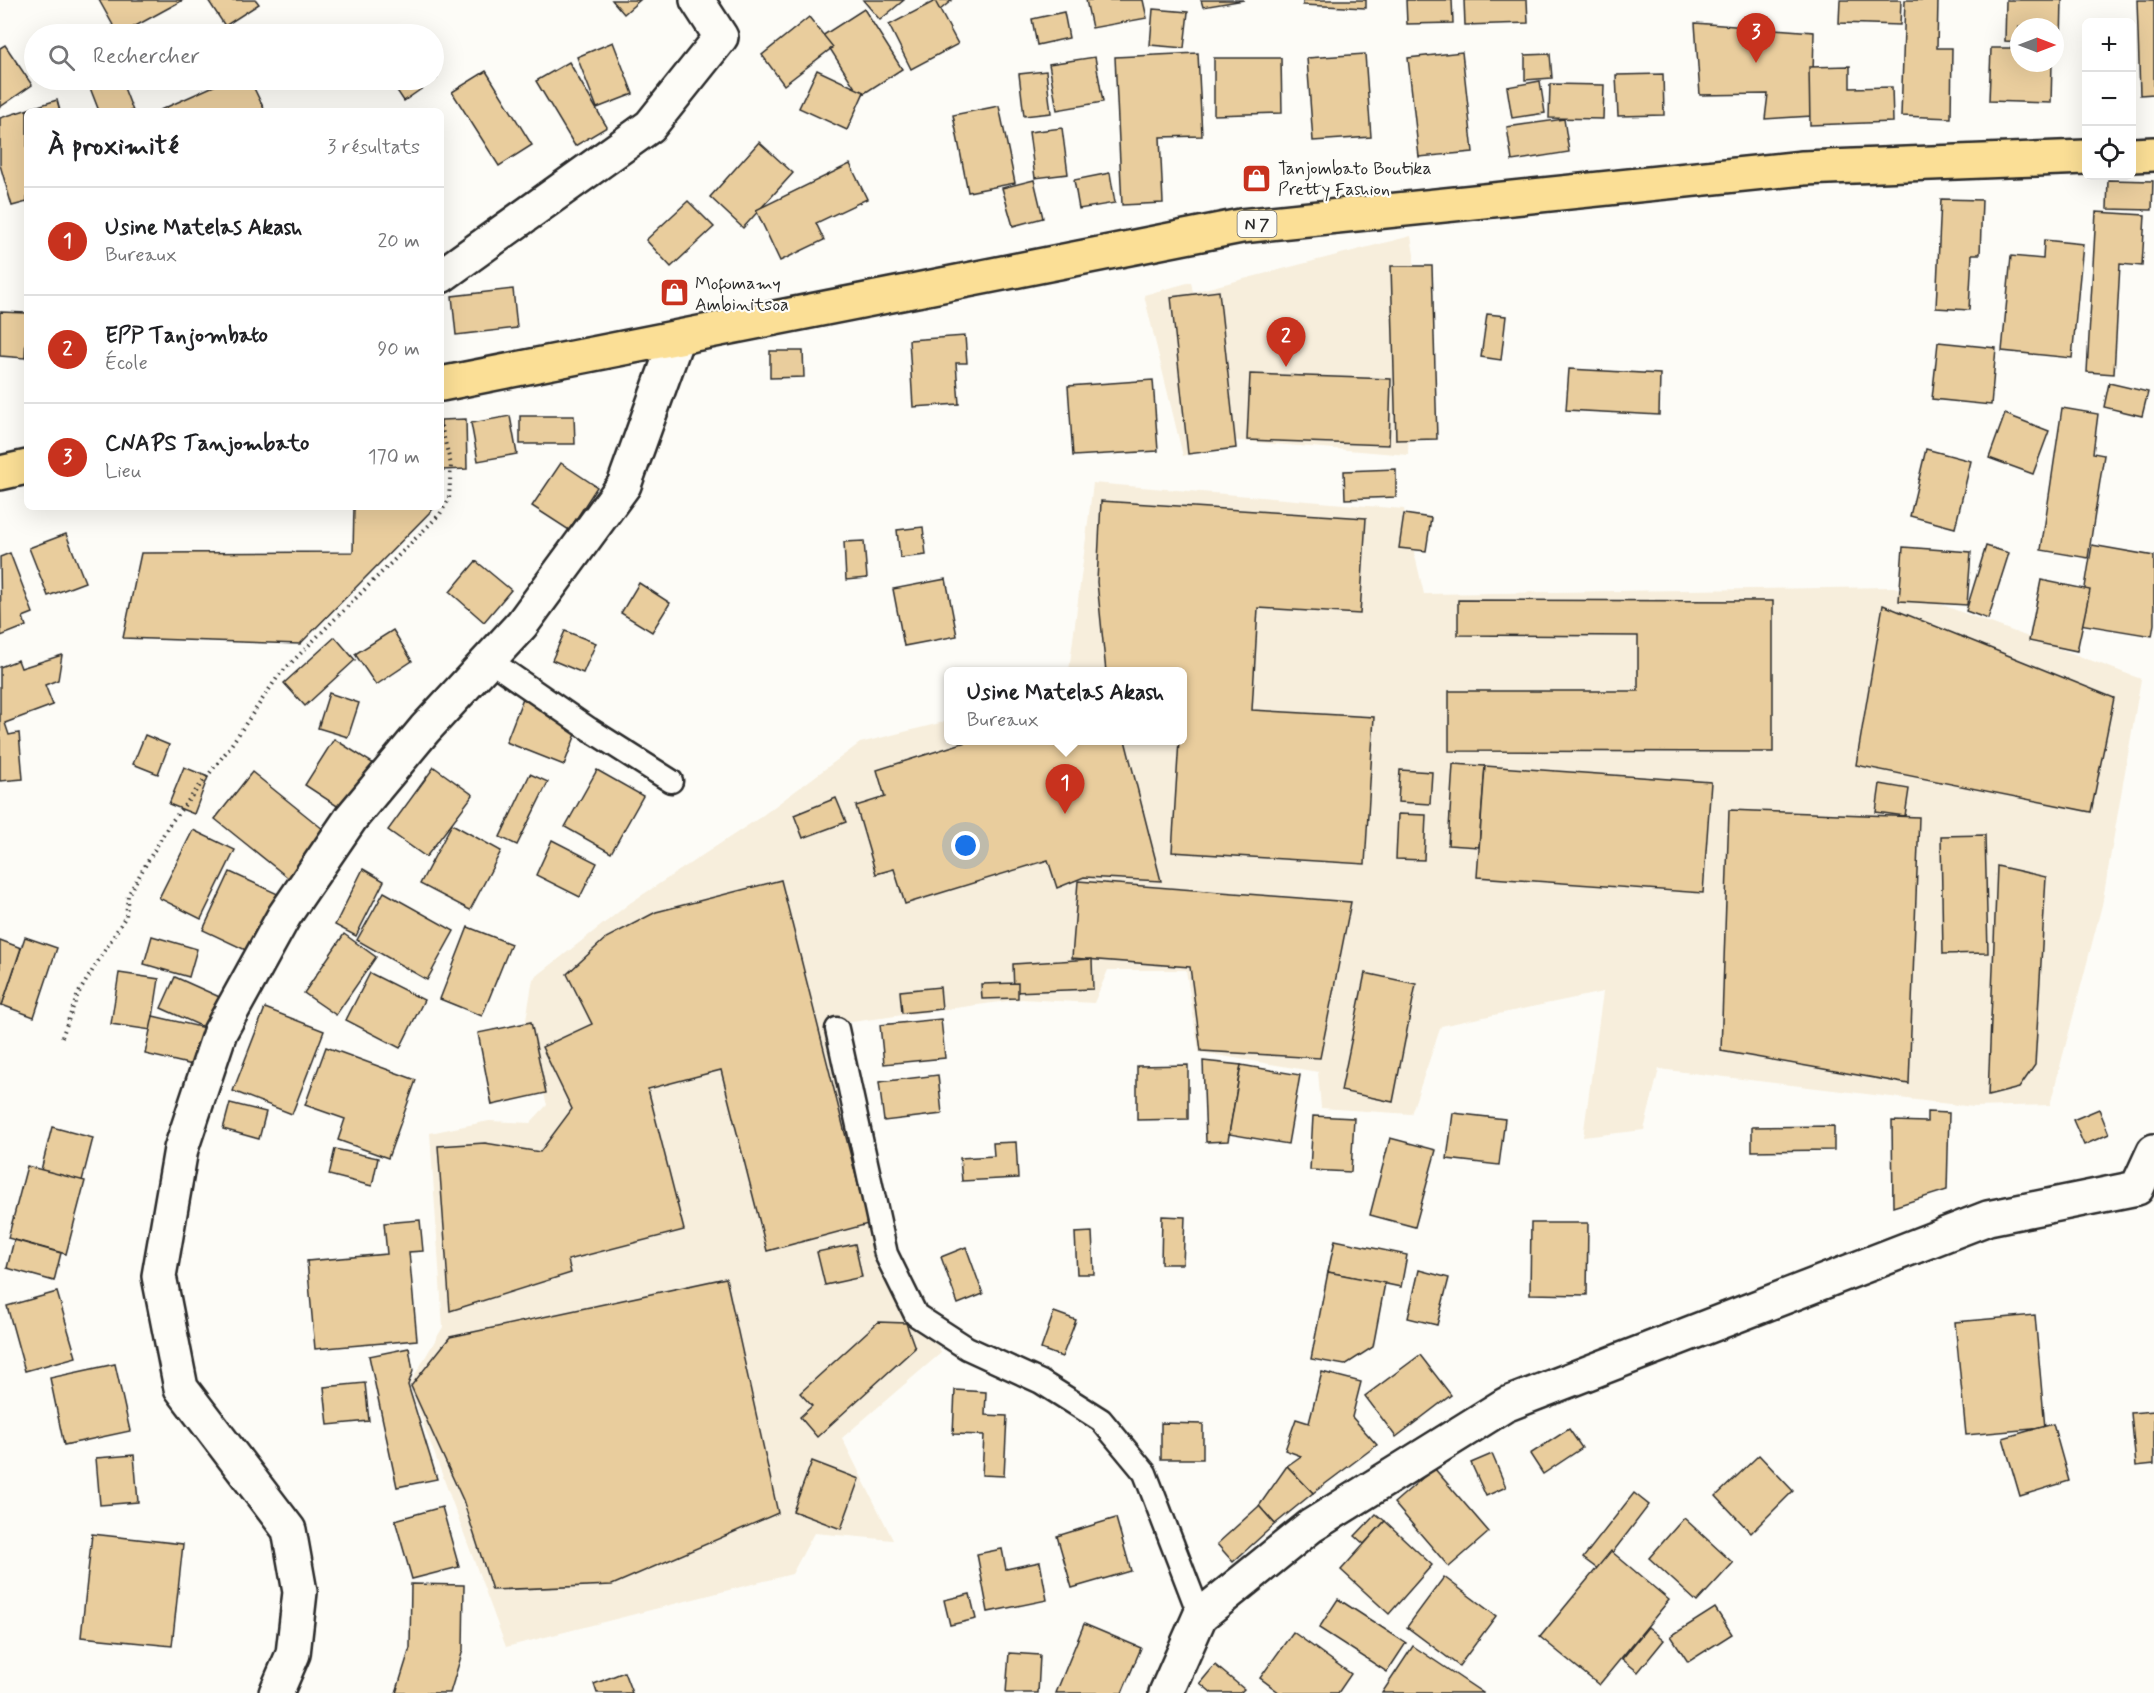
<!DOCTYPE html>
<html lang="fr">
<meta charset="utf-8">
<style>
:root{--surface:#fff;--page:#f6f6f6;--text:#202124;--muted:#757577;--line:#e0e0e0;--accent:#c8321e}
body{margin:0;font-family:Mynerve,sans-serif;background:var(--page);color:var(--text)}
.controls{position:absolute;right:18px;top:18px;display:grid;overflow:hidden;border-radius:9px;box-shadow:0 6px 24px #0002}
.controls button{width:54px;height:54px;display:grid;place-items:center;padding:0;border:0;border-bottom:2px solid var(--line);background:var(--surface);color:var(--text);font:30px sans-serif}
.compass{position:absolute;left:2010px;top:18px;width:54px;height:54px;border-radius:50%;background:var(--surface);box-shadow:0 6px 24px #0002;rotate:90deg}
.you{position:absolute;left:966px;top:846px;width:21px;height:21px;margin:-15px;border:4px solid #fff;border-radius:50%;background:#1a73e8;box-shadow:0 0 0 9px #1a73e833}
.badge{display:grid;place-items:center;width:39px;height:39px;border-radius:50%;background:var(--accent);color:#fff;font-size:20px;font-weight:700}
.pin{position:absolute;translate:-50% -50px;filter:drop-shadow(0 2px 3px #0008)}
.pin::after{content:'';position:absolute;top:32px;width:21px;height:18px;background:inherit;clip-path:polygon(0 0,100% 0,50% 100%)}
.popup{position:absolute;left:944px;top:667px;width:243px;height:78px;box-sizing:border-box;display:grid;place-content:center;border-radius:9px;background:var(--surface);filter:drop-shadow(0 2px 4px #0005);font-size:20px;white-space:nowrap;color:var(--muted)}
.popup b{font-size:22px;color:var(--text)}
.popup::after{content:'';position:absolute;left:50%;top:100%;margin-left:-12px;border:12px solid transparent;border-top-color:var(--surface)}
.list{margin:0;padding:0;list-style:none}
h2{display:flex;justify-content:space-between;align-items:center;height:78px;margin:0;padding:0 24px;font-size:26px}
h2 small{font-size:20px;font-weight:400;color:var(--muted)}
.list li{display:grid;grid-template-columns:39px 1fr auto;gap:18px;align-items:center;box-sizing:border-box;height:108px;padding:0 24px;border-top:2px solid var(--line)}
.list b{display:block;font-size:22px;white-space:nowrap}
.list p{margin:0;font-size:20px;white-space:nowrap;color:var(--muted)}
.list em{font-size:20px;font-style:normal;color:var(--muted)}
.icon{flex:none;width:33px;height:33px;fill:none;stroke:currentColor;stroke-width:2;stroke-linecap:round;stroke-linejoin:round}
.map{position:relative;flex:none;width:2154px;height:1693px;overflow:hidden}
.search{position:absolute;background:var(--surface);box-shadow:0 6px 24px #0002;left:24px;top:24px;width:420px;height:66px;display:flex;align-items:center;gap:15px;box-sizing:border-box;padding:0 21px;border-radius:33px;color:var(--muted);font-size:22px}
.panel{position:absolute;background:var(--surface);box-shadow:0 6px 24px #0002;left:24px;top:108px;width:420px;height:402px;border-radius:9px}
.map>svg:first-child{display:block}
.built{fill:#f7eedc}
.building{fill:#e9cd9d;stroke:#2b2b2b;stroke-width:1.5}
.lines{fill:none;stroke-linecap:round;stroke-linejoin:round}
.lane-casing{stroke:#2b2b2b;stroke-width:27}
.street-casing{stroke:#2b2b2b;stroke-width:38}
.secondary-casing{stroke:#2b2b2b;stroke-width:38}
.primary-casing{stroke:#2b2b2b;stroke-width:38}
.path{stroke:#2b2b2b;stroke-width:4;stroke-dasharray:1.5 4.5;stroke-linecap:butt}
.lane{stroke:#fdfcf7;stroke-width:22}
.street{stroke:#fdfcf7;stroke-width:33}
.secondary{stroke:#fdfcf7;stroke-width:33}
.primary{stroke:#fbdf96;stroke-width:33}
.labels{text-anchor:middle;stroke-width:4.5;stroke-linejoin:round;paint-order:stroke}
.shield{fill:#fdfcf7;stroke:#6a6a68;stroke-width:1.5}
.shield-label{font-size:16px;font-weight:bold;fill:#2b2b2b}
.poi-label{font-size:18px;fill:#2b2b2b;stroke:#fdfcf7;text-anchor:start}
</style>
<div class="map">
<svg width="2154" height="1693" viewBox="0 0 2154 1693">
<rect width="100%" height="100%" fill="#fdfcf7"/>
<filter id="ink" filterUnits="userSpaceOnUse"><feTurbulence type="fractalNoise" baseFrequency=".0167" numOctaves="2"/><feDisplacementMap in="SourceGraphic" scale="12" xChannelSelector="R" yChannelSelector="G"/><feConvolveMatrix kernelMatrix="1 2 1 2 8 2 1 2 1" color-interpolation-filters="sRGB"/></filter>
<g filter="url(#ink)">
<g class="built">
<path d="M1411,236L1414,255L1408,455L1228,440L1183,456L1144,295L1191,282L1193,292Z"/>
<path d="M1093,483L1404,509L1424,594L1894,587L2141,679L2102,905L2050,1105L1974,1107L1659,1069L1644,1130L1583,1137L1603,992L1441,1026L1411,1114L1321,1108L1318,1072L1199,1052L1186,970H1108L1094,1003L1022,999L844,1023L896,1244L941,1353L842,1438L893,1540L814,1533L792,1574L506,1647L409,1385L443,1327L430,1133L489,1121L530,1123L547,1105L525,1026L533,979L630,903L759,818L860,743L948,721V740H1182V672L1069,671Z"/>
</g>
<g class="building">
<path d="M99,0H183L121,34H118Z"/>
<path d="M208,0H256L259,4L225,26Z"/>
<path d="M612,0H640L624,14Z"/>
<path d="M863,0H904L880,20Z"/>
<path d="M932,0H952L940,10Z"/>
<path d="M1086,0H1143L1147,18L1092,28Z"/>
<path d="M1201,0H1244L1203,7Z"/>
<path d="M1303,0H1366V8L1303,5Z"/>
<path d="M1406,0H1452L1453,23L1407,24Z"/>
<path d="M1464,0H1527L1528,23L1465,25Z"/>
<path d="M1840,0H1901L1900,25L1839,23Z"/>
<path d="M1905,0H1938L1937,48H1952L1951,118L1901,116Z"/>
<path d="M2006,0H2062L2061,43H2055V27H2019V42L2005,41Z"/>
<path d="M2137,0H2154V94L2140,95Z"/>
<path d="M935,1L958,44L911,69L889,25Z"/>
<path d="M864,9L902,69L860,96L822,36Z"/>
<path d="M1153,9L1188,12L1184,48L1150,45Z"/>
<path d="M1064,12L1069,38L1037,45L1032,19Z"/>
<path d="M809,17L833,47L784,85L762,55Z"/>
<path d="M1695,23L1814,32L1812,116L1765,119L1768,94L1700,95Z"/>
<path d="M613,42L633,94L597,108L577,57Z"/>
<path d="M5,45L32,85L0,107V48Z"/>
<path d="M1991,48H2019V63H2052L2051,103L1989,101Z"/>
<path d="M1462,52L1473,152L1419,157L1408,58Z"/>
<path d="M1198,53L1202,136L1160,137L1163,203L1122,205L1115,57Z"/>
<path d="M1365,54L1371,137L1313,141L1307,58Z"/>
<path d="M1550,54L1552,78L1525,80V55Z"/>
<path d="M1095,57L1103,102L1057,110L1049,64Z"/>
<path d="M1214,58H1281L1282,113L1214,115Z"/>
<path d="M569,62L607,127L575,146L536,81Z"/>
<path d="M1850,66V88L1892,87L1893,122L1810,125L1809,67Z"/>
<path d="M817,70L864,92L847,130L799,108Z"/>
<path d="M486,71L532,145L499,166L452,92Z"/>
<path d="M1046,71L1051,113L1024,116L1019,74Z"/>
<path d="M434,73L437,78L404,101L390,80H434Z"/>
<path d="M1663,74L1664,115L1618,116L1616,75Z"/>
<path d="M87,80H121L133,111H99Z"/>
<path d="M227,80H250L265,111H158Z"/>
<path d="M1540,81L1545,113L1512,118L1507,87Z"/>
<path d="M1550,84L1604,85L1603,119L1549,118Z"/>
<path d="M57,100L60,111H27V202L12,206L0,165V118Z"/>
<path d="M999,106L1015,183L968,192L953,115Z"/>
<path d="M1564,119L1569,152L1512,161L1507,127Z"/>
<path d="M1062,128L1068,174L1035,178L1029,132Z"/>
<path d="M759,142L793,173L743,228L710,197Z"/>
<path d="M850,164L867,199L816,223L824,240L780,261L756,210Z"/>
<path d="M1110,173L1115,203L1079,209L1074,180Z"/>
<path d="M1034,180L1043,218L1013,226L1002,188Z"/>
<path d="M2108,180L2153,181L2152,210L2107,209Z"/>
<path d="M1941,199L1982,200L1980,254H1972L1969,310L1936,308Z"/>
<path d="M688,201L714,227L671,267L646,240Z"/>
<path d="M2096,212L2145,215L2142,266L2120,264L2114,374L2087,372Z"/>
<path d="M2044,240L2083,244L2072,358L2002,351L2011,256L2043,259Z"/>
<path d="M1391,266H1432L1437,439L1396,440Z"/>
<path d="M513,289L517,328L456,335L452,296Z"/>
<path d="M1219,291L1236,448L1188,454L1171,297Z"/>
<path d="M0,312L27,313L25,358L0,356Z"/>
<path d="M1487,314L1506,316L1501,360L1481,357Z"/>
<path d="M965,336L967,363H956L959,404L913,407L909,340Z"/>
<path d="M1938,342L1996,348L1991,405L1932,399Z"/>
<path d="M770,351H803L804,377L770,378Z"/>
<path d="M1569,369L1660,374L1659,415L1566,410Z"/>
<path d="M1250,374L1391,379L1389,445L1247,440Z"/>
<path d="M1153,380L1158,451L1073,456L1068,386Z"/>
<path d="M2109,383L2148,392L2142,416L2104,407Z"/>
<path d="M2062,408L2098,414L2093,453L2104,455L2088,558L2041,550Z"/>
<path d="M2005,414L2049,431L2033,474L1989,458Z"/>
<path d="M510,416L517,454L478,461L471,423Z"/>
<path d="M520,416H574L575,444H520Z"/>
<path d="M466,419L467,469L441,470V420Z"/>
<path d="M1926,449L1971,461L1955,528L1910,516Z"/>
<path d="M561,463L597,487L569,530L532,506Z"/>
<path d="M1396,469V497L1345,499L1344,471Z"/>
<path d="M1101,501L1366,518L1360,614L1258,608L1252,710L1374,717L1365,864L1172,852L1179,740H1182V672H1106L1097,582Z"/>
<path d="M354,507H435L300,644L123,638L141,553L353,552Z"/>
<path d="M1404,514L1431,518L1426,551L1399,548Z"/>
<path d="M923,527L926,555L900,558L897,530Z"/>
<path d="M66,534L85,582L48,596L29,548Z"/>
<path d="M864,541L867,578L846,580L844,542Z"/>
<path d="M2092,545L2154,556V624L2152,636L2079,624Z"/>
<path d="M1986,546L2009,553L1988,619L1966,611Z"/>
<path d="M1903,547L1971,552L1967,605L1899,601Z"/>
<path d="M10,553L33,613L23,617L26,626L1,636L0,557Z"/>
<path d="M476,561L511,590L484,622L450,592Z"/>
<path d="M946,579L957,636L904,646L893,589Z"/>
<path d="M2041,580L2090,590L2077,651L2029,641Z"/>
<path d="M639,583L670,603L652,632L621,613Z"/>
<path d="M1458,600L1773,601V752L1449,751V691H1638V636L1458,635Z"/>
<path d="M1883,605L2114,698L2091,812L1856,765Z"/>
<path d="M393,630L412,661L376,685L355,654Z"/>
<path d="M565,631L596,643L583,673L552,660Z"/>
<path d="M335,637L355,660L305,706L284,683Z"/>
<path d="M62,655L58,680L45,685L53,705L5,723L9,735L19,733L23,779L0,781V667L18,660L21,668Z"/>
<path d="M329,693L359,703L348,737L318,728Z"/>
<path d="M523,698L581,721L564,765L506,742Z"/>
<path d="M145,735L169,745L158,774L133,764Z"/>
<path d="M334,739L390,774L360,821L305,785Z"/>
<path d="M972,740H1125L1161,881L1084,877L1057,888L1048,860L905,904L894,869L876,874L856,806L885,797L877,770Z"/>
<path d="M1453,764L1485,766L1479,847L1448,845Z"/>
<path d="M1485,766L1711,782L1703,893L1477,877Z"/>
<path d="M184,767L208,777L194,814L169,804Z"/>
<path d="M434,767L473,795L426,857L388,830Z"/>
<path d="M597,770L643,796L611,853L565,827Z"/>
<path d="M1400,770L1432,772L1430,804L1398,802Z"/>
<path d="M252,772L329,834L292,881L215,819Z"/>
<path d="M530,774L548,782L517,845L500,837Z"/>
<path d="M1880,784L1909,789L1905,816L1876,812Z"/>
<path d="M836,798L846,822L803,838L794,815Z"/>
<path d="M1729,810L1919,817L1909,1084L1721,1051Z"/>
<path d="M1398,814L1426,815L1424,860L1396,859Z"/>
<path d="M452,824L501,851L470,910L420,884Z"/>
<path d="M193,830L235,850L201,919L159,898Z"/>
<path d="M1985,835L1988,953L1943,954L1941,836Z"/>
<path d="M552,840L597,863L580,897L536,875Z"/>
<path d="M1997,866L2046,877L2035,1065L2019,1088L1988,1096Z"/>
<path d="M363,869L384,881L356,936L335,925Z"/>
<path d="M230,872L280,895L254,954L203,930Z"/>
<path d="M781,880L868,1224L767,1251L721,1070L648,1089L684,1230L568,1260L571,1273L450,1311L438,1146L485,1143L540,1152L572,1109L542,1047L592,1024L567,974L606,938L656,912Z"/>
<path d="M1078,881L1351,902L1320,1058L1201,1051L1190,967L1072,958Z"/>
<path d="M384,892L454,931L427,980L357,940Z"/>
<path d="M468,927L511,944L482,1016L440,999Z"/>
<path d="M344,934L376,957L336,1015L304,993Z"/>
<path d="M152,936L197,949L189,977L144,964Z"/>
<path d="M25,937L57,948L34,1017L2,1005Z"/>
<path d="M0,940L21,948L2,1005H0Z"/>
<path d="M1092,959L1093,989L1014,992L1013,964Z"/>
<path d="M119,973L159,979L151,1030L111,1024Z"/>
<path d="M370,973L424,1000L400,1048L346,1020Z"/>
<path d="M1365,973L1416,984L1393,1102L1341,1091Z"/>
<path d="M175,977L244,1008L230,1039L161,1008Z"/>
<path d="M1018,983V998L982,999L981,984Z"/>
<path d="M940,987L942,1009L902,1013L900,991Z"/>
<path d="M265,1008L324,1031L292,1114L233,1091Z"/>
<path d="M153,1016L205,1028L197,1066L145,1054Z"/>
<path d="M941,1019L945,1058L884,1064L880,1025Z"/>
<path d="M531,1022L546,1093L492,1105L478,1033Z"/>
<path d="M326,1047L416,1080L388,1158L338,1140L345,1119L305,1105Z"/>
<path d="M1203,1061L1241,1065L1228,1141L1206,1142Z"/>
<path d="M1188,1065V1119L1137,1120V1066Z"/>
<path d="M1241,1065L1300,1075L1288,1144L1229,1134Z"/>
<path d="M938,1075L942,1114L884,1121L879,1082Z"/>
<path d="M230,1103L266,1112L259,1139L223,1129Z"/>
<path d="M2099,1109L2109,1134L2084,1145L2073,1120Z"/>
<path d="M1927,1112L1949,1113L1947,1190L1893,1207L1892,1121L1927,1122Z"/>
<path d="M1453,1113L1505,1119L1499,1165L1447,1159Z"/>
<path d="M1313,1116L1354,1118L1351,1172L1310,1170Z"/>
<path d="M1834,1126V1150L1752,1151V1127Z"/>
<path d="M52,1127L93,1138L82,1181L41,1170Z"/>
<path d="M1390,1138L1436,1150L1415,1227L1370,1215Z"/>
<path d="M1016,1142L1018,1178L962,1181L960,1158L994,1156L993,1143Z"/>
<path d="M335,1149L378,1158L372,1186L329,1175Z"/>
<path d="M27,1166L85,1181L66,1254L8,1238Z"/>
<path d="M1162,1216L1185,1217L1183,1264H1161Z"/>
<path d="M420,1220L423,1251L409,1252L417,1340L315,1349L307,1261L387,1254L384,1223Z"/>
<path d="M1531,1223H1588L1587,1295L1530,1294Z"/>
<path d="M1092,1232L1094,1274H1077L1075,1233Z"/>
<path d="M14,1240L61,1253L54,1281L7,1268Z"/>
<path d="M1335,1240L1407,1255L1401,1287L1328,1272Z"/>
<path d="M855,1244L862,1277L825,1285L817,1252Z"/>
<path d="M966,1247L983,1294L958,1304L941,1257Z"/>
<path d="M1419,1270L1449,1278L1437,1325L1408,1318Z"/>
<path d="M1328,1272L1385,1283L1373,1347L1345,1365L1311,1359Z"/>
<path d="M726,1278L778,1513L612,1585L492,1590L463,1500L411,1386L450,1337Z"/>
<path d="M57,1292L76,1357L25,1371L7,1306Z"/>
<path d="M1054,1312L1076,1320L1062,1357L1041,1349Z"/>
<path d="M2035,1315L2045,1428L1966,1435L1955,1322Z"/>
<path d="M878,1322L906,1323L915,1348L817,1437L800,1417L812,1406L800,1393Z"/>
<path d="M409,1348L413,1371L408,1385L437,1479L397,1487L369,1356Z"/>
<path d="M1420,1355L1451,1395L1396,1437L1365,1396Z"/>
<path d="M115,1364L130,1431L64,1445L50,1378Z"/>
<path d="M1322,1372L1361,1382L1352,1417L1377,1445L1313,1493L1287,1466L1301,1456L1285,1450L1296,1419L1309,1423Z"/>
<path d="M365,1383L369,1421L328,1425L324,1387Z"/>
<path d="M955,1390L986,1392L985,1415L1007,1416L1004,1476L982,1475L984,1435L953,1434Z"/>
<path d="M2154,1411V1464L2136,1466L2131,1413Z"/>
<path d="M1161,1423L1203,1424V1459H1161Z"/>
<path d="M2053,1424L2069,1481L2020,1496L2003,1438Z"/>
<path d="M1569,1429L1582,1448L1543,1474L1530,1454Z"/>
<path d="M1492,1454L1506,1487L1486,1496L1471,1463Z"/>
<path d="M134,1455L138,1502L100,1505L96,1458Z"/>
<path d="M1759,1455L1793,1491L1751,1533L1716,1496Z"/>
<path d="M812,1461L859,1479L841,1529L793,1511Z"/>
<path d="M1287,1466L1313,1493L1275,1524L1259,1506Z"/>
<path d="M1434,1468L1489,1532L1449,1567L1394,1503Z"/>
<path d="M1634,1493L1649,1505L1599,1570L1583,1558Z"/>
<path d="M1259,1506L1275,1524L1233,1562L1217,1544Z"/>
<path d="M442,1507L459,1567L412,1579L395,1520Z"/>
<path d="M1376,1514L1385,1521L1364,1544L1355,1536Z"/>
<path d="M1116,1518L1131,1571L1072,1588L1057,1536Z"/>
<path d="M1684,1518L1733,1563L1697,1602L1649,1558Z"/>
<path d="M1385,1521L1432,1565L1389,1614L1341,1570Z"/>
<path d="M92,1534L183,1544L172,1646L81,1637Z"/>
<path d="M1002,1549L1006,1569L1040,1562L1047,1600L988,1612L977,1554Z"/>
<path d="M1611,1551L1669,1600L1599,1685L1540,1637Z"/>
<path d="M1444,1577L1496,1616L1459,1666L1407,1627Z"/>
<path d="M411,1584L464,1585L463,1650L450,1693H396L410,1648Z"/>
<path d="M970,1594L976,1619L950,1625L944,1600Z"/>
<path d="M1338,1599L1406,1643L1387,1672L1319,1628Z"/>
<path d="M1715,1608L1732,1634L1688,1662L1671,1636Z"/>
<path d="M1084,1624L1141,1648L1122,1693H1056Z"/>
<path d="M1648,1627L1664,1640L1638,1672L1622,1659Z"/>
<path d="M1293,1632L1351,1674L1338,1693H1280L1260,1678Z"/>
<path d="M1413,1646L1483,1693H1382Z"/>
<path d="M1009,1653L1040,1655L1038,1693H1006Z"/>
<path d="M1215,1665L1244,1689L1240,1693H1212L1200,1683Z"/>
<path d="M624,1672L632,1693H597L594,1684Z"/>
</g>
<g class="lines">
<defs>
<g id="lane">
<path d="M489,660L589,729L671,781"/>
<path d="M837,1029L886,1254L916,1315L967,1348L1041,1382L1101,1420L1145,1473L1200,1616"/>
</g>
<g id="street">
<path d="M441,276L650,126L721,37L697,0"/>
<path d="M276,1693L293,1654L300,1592L289,1530L181,1388L159,1276L181,1149L220,1032L284,916L351,818L425,729L522,624L624,485L677,338"/>
</g>
<path id="secondary" d="M1166,1693L1200,1616L1311,1526L1505,1405L1988,1218L2137,1188L2154,1151"/>
<g id="primary">
<path d="M2132,155L2154,154"/>
<path d="M441,384L1241,226L1803,168L2086,157"/>
<path d="M0,473L27,467"/>
</g>
</defs>
<use href="#lane" class="lane-casing"/>
<use href="#street" class="street-casing"/>
<use href="#secondary" class="secondary-casing"/>
<use href="#primary" class="primary-casing"/>
<path class="path" d="M62,1037L78,994L126,916L128,895L169,825L227,751L279,675L440,514L449,499L451,465L441,426"/>
<use href="#lane" class="lane"/>
<use href="#street" class="street"/>
<use href="#secondary" class="secondary"/>
<use href="#primary" class="primary"/>
</g>
</g>
<defs>
<symbol id="shop-square" viewBox="-11 -11 22 22"><rect x="-9" y="-9" width="18" height="18" rx="4" fill="#c8321e" stroke="#fdfcf7"/><path d="M-5-2.5h2.3a2.7 3.5 0 0 1 5.4 0H5L5.5 6h-11ZM-1.5-2.5h3a1.5 2.3 0 0 0-3 0Z" fill="#fff"/></symbol>
</defs>
<g fill-rule="evenodd">
<use href="#shop-square" x="1240" y="162" width="33" height="33"/>
<use href="#shop-square" x="658" y="276" width="33" height="33"/>
</g>
<g class="labels">
<rect class="shield" x="1237.5" y="211" width="39" height="26" rx="4.5"/>
<g class="shield-label">
<text x="1257" y="230">N 7</text>
</g>
<g class="poi-label">
<text x="1278" y="174">Tanjombato Boutika<tspan x="1278" dy="21">Pretty Fashion</tspan></text>
<text x="695" y="289">Mofomamy<tspan x="695" dy="21">Ambinitsoa</tspan></text>
</g>
</g>
</svg>
<div class="controls">
<button>+</button>
<button>−</button>
<button><svg class="icon" aria-label="locate" viewBox="0 0 24 24"><circle cx="12" cy="12" r="6"/><path d="M12 2v4M12 18v4M2 12h4M18 12h4"/></svg></button>
</div>
<svg class="compass" viewBox="-18 -18 36 36"><path d="M0-13l5 13h-10z" fill="#e53935"/><path d="M0 13l5-13h-10z" fill="#757577"/></svg>
<div class="you"></div>
<div class="pin badge" style="left:1065px;top:814px">1</div>
<div class="popup"><b>Usine Matelas Akash</b>Bureaux</div>
<div class="pin badge" style="left:1286px;top:367px">2</div>
<div class="pin badge" style="left:1756px;top:63px">3</div>
<div class="search"><svg class="icon" aria-label="search" viewBox="0 0 24 24"><circle cx="10" cy="10" r="6"/><path d="M15 15l6 6"/></svg>Rechercher</div>
<section class="panel">
<h2>À proximité<small>3 résultats</small></h2>
<ul class="list">
<li><span class="badge">1</span><div><b>Usine Matelas Akash</b><p>Bureaux</p></div><em>20 m</em></li>
<li><span class="badge">2</span><div><b>EPP Tanjombato</b><p>École</p></div><em>90 m</em></li>
<li><span class="badge">3</span><div><b>CNAPS Tanjombato</b><p>Lieu</p></div><em>170 m</em></li>
</ul>
</section>
</div>
